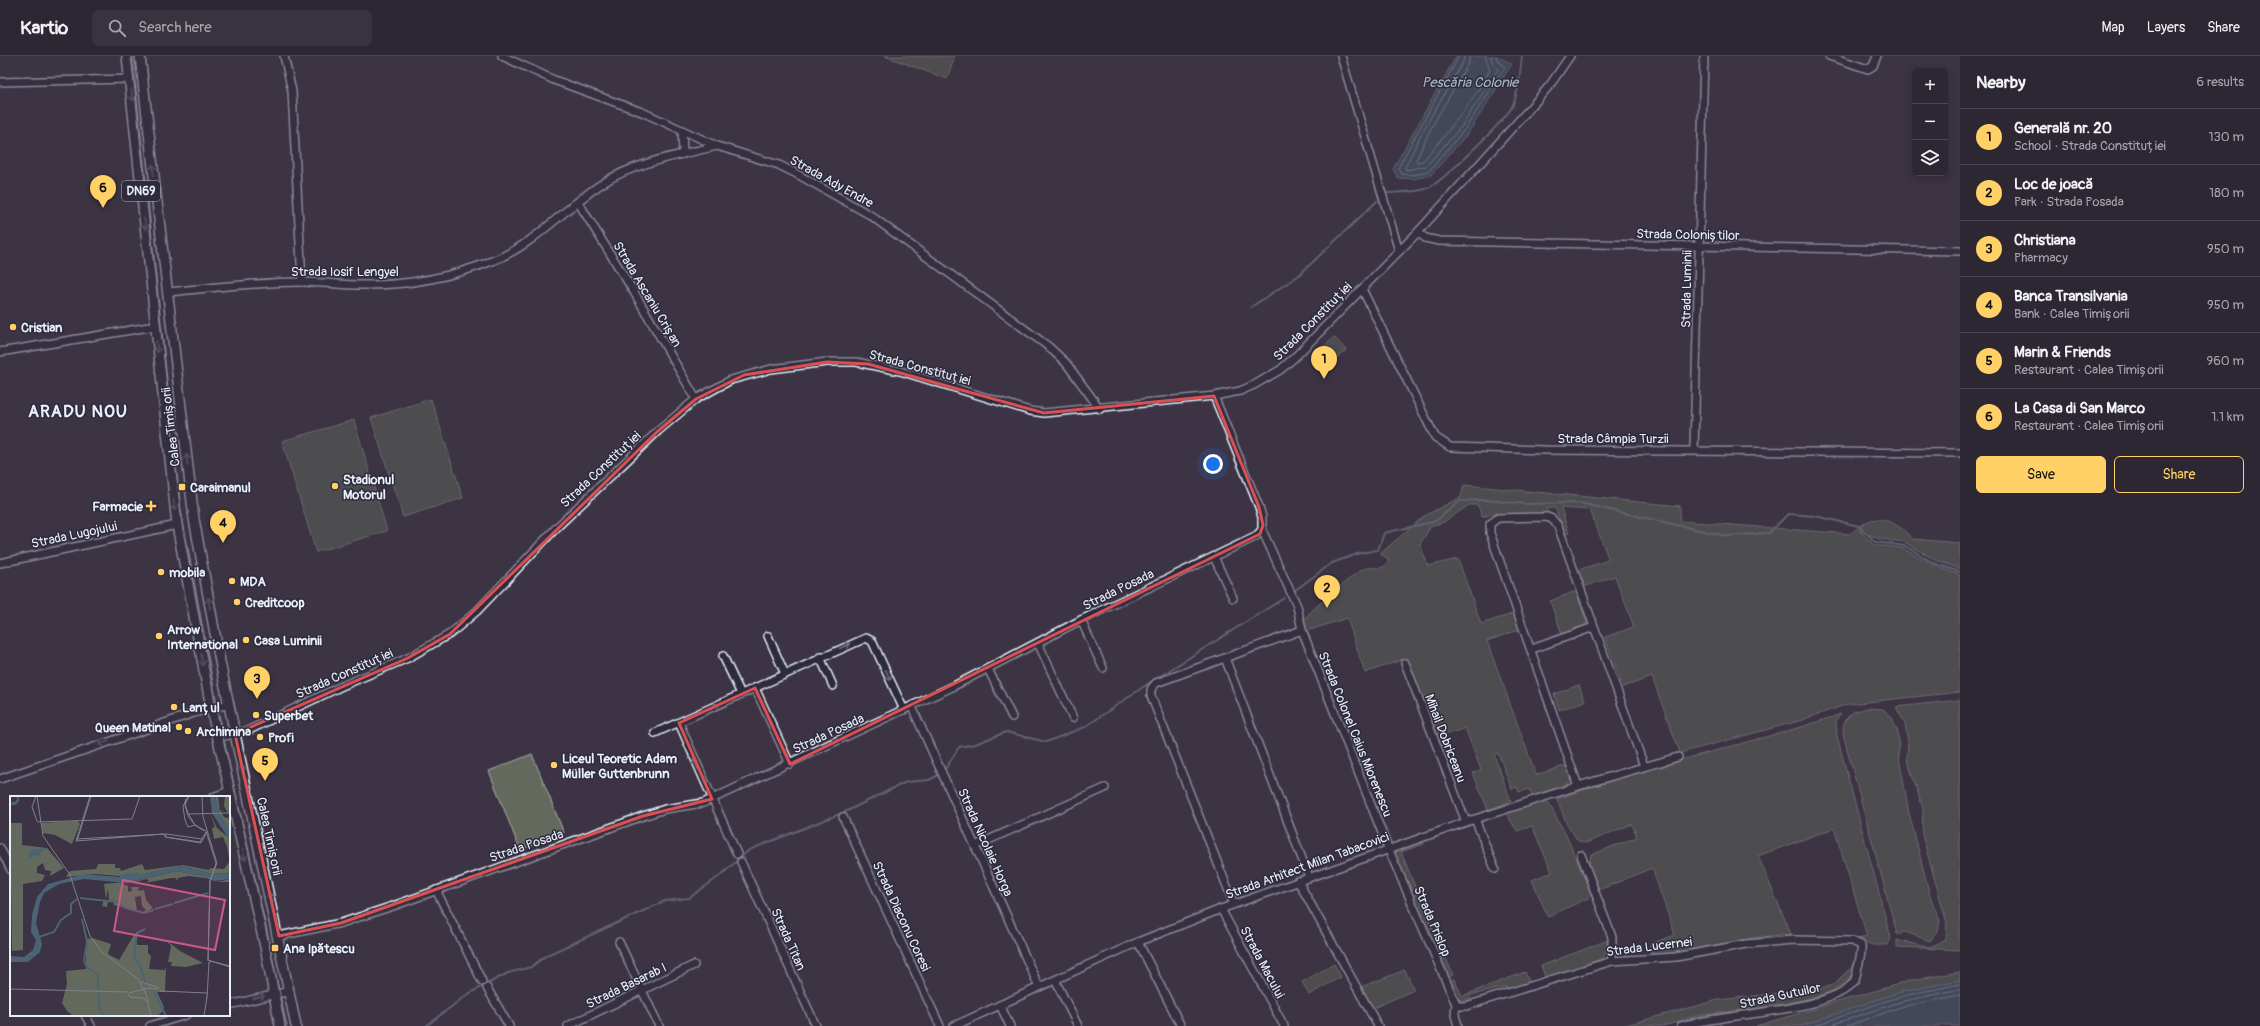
<!DOCTYPE html>
<meta charset="utf-8">
<style>
:root{--surface:#2d2633;--page:#39323f;--text:#f1f3f6;--muted:#a7a5ac;--line:#48434e;--accent:#ffd166}
body{margin:0;font-family:Pangolin,sans-serif;background:var(--page);color:var(--text)}
.controls{position:absolute;right:12px;top:12px;display:grid;overflow:hidden;border-radius:6px;box-shadow:0 2px 10px #0003}
.controls button{width:36px;height:36px;display:grid;place-items:center;padding:0;border:0;border-bottom:1px solid var(--line);background:var(--surface);color:var(--text);font:20px sans-serif}
.you{position:absolute;left:1213px;top:408px;width:14px;height:14px;margin:-10px;border:3px solid #fff;border-radius:50%;background:#1a73e8;box-shadow:0 0 0 6px #1a73e833}
.badge{display:grid;place-items:center;width:26px;height:26px;border-radius:50%;background:var(--accent);color:#111;font-size:13px;font-weight:700}
.pin{position:absolute;translate:-50% -33px;filter:drop-shadow(0 1px 2px #0008)}
.pin::after{content:'';position:absolute;top:21px;width:14px;height:12px;background:inherit;clip-path:polygon(0 0,100% 0,50% 100%)}
.list{margin:0;padding:0;list-style:none}
h2{display:flex;justify-content:space-between;align-items:center;height:52px;margin:0;padding:0 16px;font-size:17px}
h2 small{font-size:13px;font-weight:400;color:var(--muted)}
.list li{display:grid;grid-template-columns:26px 1fr auto;gap:12px;align-items:center;box-sizing:border-box;height:56px;padding:0 16px;border-top:1px solid var(--line)}
.list b{display:block;font-size:15px;white-space:nowrap}
.list p{margin:0;font-size:13px;white-space:nowrap;color:var(--muted)}
.list em{font-size:13px;font-style:normal;color:var(--muted)}
.actions{display:flex;gap:8px;padding:12px 16px}
.actions a{flex:1;padding:9px 0;border:1px solid var(--accent);border-radius:6px;text-align:center;font-size:14px;color:var(--accent)}
.actions .main{background:var(--accent);color:#111}
.icon{flex:none;width:22px;height:22px;fill:none;stroke:currentColor;stroke-width:2;stroke-linecap:round;stroke-linejoin:round}
.map{position:relative;flex:none;width:1960px;height:970px;overflow:hidden}
header{display:flex;align-items:center;gap:24px;box-sizing:border-box;height:56px;padding:0 20px;background:var(--surface);border-bottom:1px solid var(--line)}
header strong{font-size:19px}
nav{display:flex;gap:22px;margin-inline-start:auto;font-size:14px}
.search{width:280px;height:36px;background:var(--page);display:flex;align-items:center;gap:10px;box-sizing:border-box;padding:0 14px;border-radius:6px;color:var(--muted);font-size:15px}
main{display:flex}
aside{flex:1;background:var(--surface)}
.map>svg:first-child{display:block}
.green{fill:#636a5d;stroke:#a6aeaa}
.water{fill:#4b6374;stroke:#8a9ca9}
.lines{fill:none;stroke-linecap:round;stroke-linejoin:round}
.shore{stroke:#a9b8c3;stroke-width:1}
.stream{stroke:#8a9ca9;stroke-width:2}
.minor-casing{stroke:#e8f1f8;stroke-width:10}
.major-casing{stroke:#e8f1f8;stroke-width:12}
.minor{stroke:#2f2a3d;stroke-width:7}
.major{stroke:#2f2a3d;stroke-width:9}
.tram{stroke:#e8f1f8;stroke-width:1}
.oneway{stroke:#70707e}
.marked{fill:none;stroke:#da5052;stroke-width:3;stroke-linejoin:round}
.poi-dot{fill:#ffd166;stroke:#2f2a3d;stroke-width:1.5}
.labels{text-anchor:middle;stroke-width:3;stroke-linejoin:round;paint-order:stroke}
.shield{fill:#2f2a3d;stroke:#b0b5c0;stroke-width:1}
.shield-label{font-size:12px;font-weight:bold;fill:#e8f1f8}
.street-label{font-size:13px;fill:#e8f1f8;stroke:#2f2a3d}
.poi-label{font-size:13px;font-weight:bold;fill:#e8f1f8;stroke:#2f2a3d;text-anchor:start}
.water-label{font-size:14px;font-style:italic;fill:#a9b8c3;stroke:#2f2a3d}
.district-label{font-size:17px;font-weight:bold;letter-spacing:1px;fill:#e8f1f8;stroke:#2f2a3d}
.inset-river{fill:none;stroke:#4b6374;stroke-width:2}
.inset-road{fill:none;stroke:#817f8c;stroke-width:1}
.view{fill:#cd598a;fill-opacity:0.15;stroke:#cd598a;stroke-width:2}
.inset-edge{fill:none;stroke:#e8f1f8;stroke-width:2}
</style>
<header>
<strong>Kartio</strong>
<div class="search"><svg class="icon" aria-label="search" viewBox="0 0 24 24"><circle cx="10" cy="10" r="6"/><path d="M15 15l6 6"/></svg>Search here</div>
<nav><a>Map</a><a>Layers</a><a>Share</a></nav>
</header>
<main>
<div class="map">
<svg width="1960" height="970" viewBox="0 0 1960 970">
<rect width="100%" height="100%" fill="#3c3344"/>
<filter id="ink" filterUnits="userSpaceOnUse"><feTurbulence type="fractalNoise" baseFrequency=".025" numOctaves="2"/><feDisplacementMap in="SourceGraphic" scale="8" xChannelSelector="R" yChannelSelector="G"/><feConvolveMatrix kernelMatrix="1 2 1 2 8 2 1 2 1" color-interpolation-filters="sRGB"/></filter>
<g filter="url(#ink)">
<g class="green">
<path d="M885,0H955L947,23Z"/>
<path d="M1334,281L1346,294L1332,306L1321,293Z"/>
<path d="M431,343L463,442L403,461L371,362Z"/>
<path d="M354,364L387,475L316,496L282,385Z"/>
<path d="M1464,429L1680,450V465L1850,478C1856,474 1864,466 1871,464C1886,460 1904,472 1912,483L1960,487V513L1934,503L1904,486L1879,483L1859,474L1874,489L1902,492L1934,509L1960,519V636L1848,648L1799,665L1680,697L1652,621L1623,631L1605,581L1634,571L1615,520L1584,531L1578,514L1609,504L1590,454L1561,452L1569,477L1566,478L1555,452H1547L1548,458H1493L1482,461L1478,449H1469L1444,466L1431,470L1420,488L1428,510L1458,503L1481,568L1515,557L1521,573L1487,585L1536,719L1564,710L1568,712L1571,724L1563,730L1532,740L1529,733L1519,736L1517,731L1512,733L1498,697L1494,699L1511,745L1488,754L1473,717L1481,714L1465,672L1437,682L1407,602L1365,617L1347,562L1307,575C1306,571 1304,567 1305,563C1307,556 1356,517 1363,513C1373,509 1386,517 1389,503L1380,498L1424,460L1461,441Z"/>
<path d="M1576,535L1587,568L1562,578L1550,545Z"/>
<path d="M1579,629L1585,645L1559,654L1554,638Z"/>
<path d="M1960,644V894L1897,891V884C1915,886 1932,899 1946,882L1947,867L1922,779L1923,752L1907,703L1908,685L1905,668L1896,651Z"/>
<path d="M1867,652L1883,653L1892,661L1898,677L1899,701L1909,757L1930,840L1940,865L1938,875L1930,885L1905,876L1897,878L1843,678L1844,665L1853,656Z"/>
<path d="M1841,658L1836,664L1837,680L1891,882L1888,889H1872L1858,882L1867,880L1834,772L1758,800L1791,878L1759,881L1667,898H1651L1650,888L1675,879L1652,812L1599,834L1589,809L1591,799L1637,781L1632,768L1586,787L1578,785L1566,766L1557,743L1630,718L1805,670Z"/>
<path d="M532,698L564,777L520,794L489,715Z"/>
<path d="M1547,744L1566,779L1592,840L1548,861L1532,824L1552,816L1532,770L1517,775L1506,757Z"/>
<path d="M1422,784L1424,788L1401,796L1416,833L1410,835L1395,799V794Z"/>
<path d="M1418,837L1453,919L1447,922L1412,839Z"/>
<path d="M1608,884V890L1603,902L1546,923L1541,910Z"/>
<path d="M1857,906C1855,922 1836,935 1821,939C1781,951 1738,954 1697,960C1685,962 1674,968 1662,970C1649,970 1635,970 1622,970L1718,944L1825,932L1835,927Z"/>
<path d="M1334,908L1341,921L1309,939L1302,926Z"/>
<path d="M1405,914L1414,934L1373,952L1361,931Z"/>
<path d="M1525,916L1530,928L1507,935L1506,931L1471,939L1469,944H1458L1449,925L1454,923L1462,940Z"/>
<path d="M1960,916V924L1897,937L1801,970H1756L1912,924Z"/>
</g>
<g class="water">
<path d="M1456,0H1497L1512,8L1469,76L1431,119L1414,123L1398,122L1393,113Z"/>
<path d="M1960,924V970H1801L1897,937Z"/>
</g>
<g class="lines">
<g class="shore">
<path d="M1459,0L1398,112L1402,118L1414,119L1429,115L1465,73L1505,11L1497,4L1496,0"/>
<path d="M1464,0L1463,6L1425,71L1405,111L1406,114L1426,110L1462,70L1498,13L1492,6L1491,0"/>
<path d="M1470,0L1468,8L1430,74L1416,104L1417,106L1423,105C1448,76 1471,48 1490,14L1485,0"/>
<path d="M1813,970L1898,941L1960,928"/>
<path d="M1828,970L1900,946L1960,933"/>
<path d="M1847,970L1901,951L1960,939"/>
</g>
<g class="stream">
<path d="M1386,137C1399,136 1416,137 1428,132C1441,127 1505,64 1512,51C1519,35 1520,17 1522,0"/>
<path d="M1251,251L1298,220L1377,145"/>
<path d="M1294,535L1332,507L1360,497L1378,494L1384,477L1436,465L1460,445L1487,444L1525,448L1579,447L1726,480L1769,477L1788,458L1815,460L1859,470L1875,486L1905,490L1934,507L1960,516"/>
<path d="M946,712L959,691L975,688L1006,676L1046,686L1085,671L1149,627L1284,542"/>
<path d="M426,970L468,938L508,917L531,911L547,899L665,845L689,842L721,819L749,794L847,755L906,726L929,724L937,720"/>
</g>
<defs>
<g id="minor">
<path d="M284,0L292,35L302,226"/>
<path d="M502,0L554,24L642,56L717,90L779,109L795,117L870,159L1049,291L1066,307L1100,353"/>
<path d="M1341,0L1399,195"/>
<path d="M1829,0L1868,13L1873,10L1877,0"/>
<path d="M0,26L130,23"/>
<path d="M682,74L683,98"/>
<path d="M578,146L634,236L696,343"/>
<path d="M1418,176L1425,182L1439,185L1960,195"/>
<path d="M1362,233L1435,381L1450,391L1545,394L1960,397"/>
<path d="M167,236C212,232 257,226 302,226C324,226 346,230 368,229C410,229 454,220 492,205C535,189 565,151 603,127C636,106 680,99 717,90"/>
<path d="M0,296L155,270"/>
<path d="M1214,340L1259,451L1262,461V474"/>
<path d="M1694,394L1704,0"/>
<path d="M1262,474L1297,550L1302,574L1388,792L1456,948L1460,950H1466L1612,905L1676,901L1746,888L1793,884L1852,885L1861,889C1862,895 1860,901 1859,907C1857,913 1857,920 1854,925C1835,956 1717,958 1681,970"/>
<path d="M1214,501L1233,542"/>
<path d="M0,507L177,469"/>
<path d="M1081,564L1103,612"/>
<path d="M768,580L785,618"/>
<path d="M1038,587L1073,662"/>
<path d="M1532,593L1594,571"/>
<path d="M723,600L741,638"/>
<path d="M820,601L833,630"/>
<path d="M1225,602L1309,821"/>
<path d="M1405,607L1466,766"/>
<path d="M988,613L1012,661"/>
<path d="M755,632L790,708"/>
<path d="M912,651L1039,931"/>
<path d="M679,667L737,798"/>
<path d="M655,677L866,582L872,585L904,654"/>
<path d="M217,682L249,674L342,630L408,602L450,578L477,555L558,470L658,375L696,343L731,324L771,313L827,306H856L900,315L1030,355L1044,357L1214,340L1240,335L1254,329L1280,314L1295,301L1418,176L1531,51L1550,29L1570,0"/>
<path d="M0,723L194,657L229,648"/>
<path d="M1578,730L1490,477V468L1498,462L1547,461L1552,463L1558,470L1644,710"/>
<path d="M213,741L229,735"/>
<path d="M843,761L940,970"/>
<path d="M1475,763L1495,813"/>
<path d="M975,790L1105,732"/>
<path d="M0,792L11,814"/>
<path d="M1581,799L1612,881V905"/>
<path d="M741,806L816,970"/>
<path d="M1298,825L1378,970"/>
<path d="M436,834L482,925"/>
<path d="M1234,848L1151,640V633L1156,627L1302,574"/>
<path d="M1221,853L1284,970"/>
<path d="M279,880L341,867L393,850L643,760L665,753L703,747L712,743L952,631L1081,564L1255,481L1262,474"/>
<path d="M619,886L659,970"/>
<path d="M1138,886L1181,970"/>
<path d="M1055,924L1078,970"/>
<path d="M487,932L509,970"/>
<path d="M1456,948L1455,959L1458,970"/>
<path d="M229,949L290,935"/>
<path d="M1000,949L1010,970"/>
<path d="M85,959L91,970"/>
<path d="M150,970L186,959"/>
<path d="M568,970L694,909"/>
<path d="M954,970L1138,886L1221,853L1466,766L1578,730L1678,701"/>
</g>
<g id="major">
<path d="M127,0L177,469L211,652L265,891L280,970"/>
<path d="M140,0L194,463L221,611L296,970"/>
</g>
</defs>
<use href="#minor" class="minor-casing"/>
<use href="#major" class="major-casing"/>
<use href="#minor" class="minor"/>
<use href="#major" class="major"/>
<path class="tram" d="M131,0L180,449L223,680L287,970"/>
</g>
<defs><path id="oneway-shaft" d="M-6 0H5M1.5-3L5.5 0L1.5 3" fill="none" stroke-width="1.6" stroke-linecap="round" stroke-linejoin="round"/></defs>
<g class="oneway">
<use href="#oneway-shaft" transform="translate(132 39) rotate(84)"/>
<use href="#oneway-shaft" transform="translate(153 114) rotate(-96)"/>
<use href="#oneway-shaft" transform="translate(145 168) rotate(84)"/>
<use href="#oneway-shaft" transform="translate(157 291) rotate(84)"/>
<use href="#oneway-shaft" transform="translate(187 404) rotate(-97)"/>
<use href="#oneway-shaft" transform="translate(174 449) rotate(84)"/>
<use href="#oneway-shaft" transform="translate(209 547) rotate(-101)"/>
<use href="#oneway-shaft" transform="translate(845 590) rotate(-24)"/>
<use href="#oneway-shaft" transform="translate(202 604) rotate(80)"/>
<use href="#oneway-shaft" transform="translate(888 619) rotate(66)"/>
<use href="#oneway-shaft" transform="translate(714 651) rotate(-25)"/>
<use href="#oneway-shaft" transform="translate(104 687) rotate(161)"/>
<use href="#oneway-shaft" transform="translate(696 708) rotate(-114)"/>
<use href="#oneway-shaft" transform="translate(242 715) rotate(-102)"/>
<use href="#oneway-shaft" transform="translate(244 799) rotate(77)"/>
<use href="#oneway-shaft" transform="translate(270 842) rotate(-102)"/>
<use href="#oneway-shaft" transform="translate(259 941) rotate(-13)"/>
</g>
</g>
<path d="M0 0H1960V970H0ZM827,306L868,308L1044,357L1214,340L1259,451L1263,469L1260,478L790,708L755,632L679,667L712,743L643,760L341,867L279,880L235,678L408,602L450,578L658,375L696,343L744,319Z" fill="#3c3344" fill-opacity=".55" fill-rule="evenodd"/>
<path class="marked" d="M827,306L868,308L1044,357L1214,340L1259,451L1263,469L1260,478L790,708L755,632L679,667L712,743L643,760L341,867L279,880L235,678L408,602L450,578L658,375L696,343L744,319Z"/>
<g class="poi-dot">
<circle cx="13" cy="271" r="4"/>
<circle cx="335" cy="430" r="4"/>
<rect x="178" y="427" width="8" height="8" rx="2"/>
<path d="M149 444h4v4h4v4h-4v4h-4v-4h-4v-4h4z"/>
<circle cx="161" cy="516" r="4"/>
<circle cx="232" cy="525" r="4"/>
<circle cx="237" cy="546" r="4"/>
<circle cx="159" cy="580" r="4"/>
<circle cx="246" cy="584" r="4"/>
<circle cx="174" cy="651" r="4"/>
<circle cx="256" cy="659" r="4"/>
<circle cx="179" cy="671" r="4"/>
<circle cx="188" cy="675" r="4"/>
<circle cx="260" cy="681" r="4"/>
<circle cx="554" cy="709" r="4"/>
<rect x="271" y="888" width="8" height="8" rx="2"/>
</g>
<g class="labels">
<rect class="shield" x="122" y="125" width="38" height="20" rx="3"/>
<g class="shield-label">
<text x="141" y="139">DN69</text>
</g>
<g class="street-label">
<text transform="translate(832 125) rotate(29)" y="5">Strada Ady Endre</text>
<text transform="translate(1688 178) rotate(1)" y="5">Strada Coloniștilor</text>
<text x="345" y="220">Strada Iosif Lengyel</text>
<text transform="translate(1686 233) rotate(-89)" y="5">Strada Luminii</text>
<text transform="translate(648 238) rotate(59)" y="5">Strada Ascaniu Crișan</text>
<text transform="translate(1312 265) rotate(-45)" y="5">Strada Constituției</text>
<text transform="translate(920 311) rotate(15)" y="5">Strada Constituției</text>
<text transform="translate(170 371) rotate(-97)" y="5">Calea Timișorii</text>
<text x="1613" y="387">Strada Câmpia Turzii</text>
<text transform="translate(600 413) rotate(-43)" y="5">Strada Constituției</text>
<text transform="translate(74 478) rotate(-12)" y="5">Strada Lugojului</text>
<text transform="translate(1118 533) rotate(-26)" y="5">Strada Posada</text>
<text transform="translate(344 617) rotate(-24)" y="5">Strada Constituției</text>
<text transform="translate(828 677) rotate(-25)" y="5">Strada Posada</text>
<text transform="translate(1356 678) rotate(68)" y="5">Strada Colonel Caius Miorenescu</text>
<text transform="translate(1446 682) rotate(69)" y="5">Mihail Dobriceanu</text>
<text transform="translate(270 780) rotate(78)" y="5">Calea Timișorii</text>
<text transform="translate(986 786) rotate(66)" y="5">Strada Nicolaie Horga</text>
<text transform="translate(526 789) rotate(-19)" y="5">Strada Posada</text>
<text transform="translate(1307 809) rotate(-20)" y="5">Strada Arhitect Milan Tabacovici</text>
<text transform="translate(902 860) rotate(65)" y="5">Strada Diaconu Coresi</text>
<text transform="translate(1433 865) rotate(67)" y="5">Strada Prislop</text>
<text transform="translate(789 883) rotate(66)" y="5">Strada Titan</text>
<text transform="translate(1649 890) rotate(-7)" y="5">Strada Lucernei</text>
<text transform="translate(1263 906) rotate(62)" y="5">Strada Macului</text>
<text transform="translate(626 929) rotate(-26)" y="5">Strada Basarab I</text>
<text transform="translate(1780 939) rotate(-12)" y="5">Strada Gutuilor</text>
</g>
<g class="poi-label">
<text x="21" y="276">Cristian</text>
<text x="343" y="428">Stadionul<tspan x="343" dy="15">Motorul</tspan></text>
<text x="190" y="436">Caraimanul</text>
<text x="143" y="455" text-anchor="end">Farmacie</text>
<text x="169" y="521">mobila</text>
<text x="240" y="530">MDA</text>
<text x="245" y="551">Creditcoop</text>
<text x="167" y="578">Arrow<tspan x="167" dy="15">International</tspan></text>
<text x="254" y="589">Casa Luminii</text>
<text x="182" y="656">Lanțul</text>
<text x="264" y="664">Superbet</text>
<text x="171" y="676" text-anchor="end">Queen Matinal</text>
<text x="196" y="680">Archimina</text>
<text x="268" y="686">Profi</text>
<text x="562" y="707">Liceul Teoretic Adam<tspan x="562" dy="15">Müller Guttenbrunn</tspan></text>
<text x="283" y="897">Ana Ipătescu</text>
</g>
<g class="water-label">
<text x="1470" y="31">Pescăria Colonie</text>
</g>
<g class="district-label">
<text x="78" y="361">ARADU NOU</text>
</g>
</g>
<g transform="translate(10 740)">
<rect width="220" height="220" fill="#3c3344"/>
<path d="M205,0H208L210,15L214,14L211,16L214,21L218,22L220,26V34L210,20ZM215,0H220V21L214,10ZM200,17L207,32L219,42L220,77L203,78L172,70L121,81L85,78L56,81L60,75L86,73L88,68H105V72H110L111,75L132,68L135,74L173,69L199,74L200,72L214,73L220,65L217,51L213,41L204,43L202,32L205,31ZM68,25L70,28L62,48L45,39L33,37L31,27ZM0,27H12V49L37,52L54,72L40,80L41,75L35,74L33,67L27,71V77L35,79L32,85L13,88V154L2,155ZM166,75L200,81L207,86L220,83V86H207L196,82L178,80L168,82L167,85L166,82H161L135,87L118,89L135,87L139,85L137,83L125,86L110,87L118,90V96L122,95L121,91H129L128,95L134,94L136,104L143,112L134,117L104,109V101L103,109V106L98,105L97,111L92,110L94,104H99L98,92L96,103L94,88L125,85ZM131,100L132,110L136,114L133,116L127,115L125,101ZM124,139H126L127,149H138V157L141,160L139,173L155,174L156,170L155,196H147L154,211L152,216L147,220H63L57,215L52,207L57,188L56,175L76,173V143L82,142L101,148L98,158L109,164ZM156,144L170,155L193,167L176,171L161,170L162,166H158L161,150Z" fill="#636a5d" fill-rule="evenodd"/>
<path d="M200,0H205L210,20L220,34V45L202,17ZM37,52L29,58L31,60L26,59L18,63L20,54ZM172,70L203,78L220,77V83L205,85L200,81L166,75L116,87L74,83L49,88L34,97L30,106L26,127L32,148L30,156L18,166H0V160L14,161L23,154L26,144L21,136L22,119L27,101L38,88L74,78L109,81L113,78L128,76L129,79Z" fill="#4b6374"/>
<path class="inset-river" d="M7,0L8,3V5L5,8H3V6L2,8H4L9,3M70,102L106,106L116,112L134,117L144,114M164,107L198,97M145,113L163,108M72,123L77,145M135,133L127,137L124,161L131,172L135,186M29,141L44,136L51,124L61,117V108L67,103M77,146L74,164L76,170L88,179V193M88,196L90,215L95,220M144,196L156,220"/>
<path class="inset-road" d="M26,0L22,11L27,25M27,0L33,40L60,79L80,140L92,156L128,183L136,198L141,220M80,0L66,45L153,38L156,41L190,46L196,36M178,0L175,8L178,17L185,29L196,35L206,67L200,85L198,164L220,171M179,0L175,9L178,20L185,29L194,35M192,0L193,21L207,67L200,85L198,165M176,3L173,11L175,24L178,31L185,29M178,18L218,17M27,26L122,23L130,0M156,38L155,41L191,47L197,36M66,43L156,38L192,43M67,45L81,0M200,165L220,170M131,186L150,192M0,193L118,196M150,195L198,197M119,197L139,192L148,193M118,198L120,201L133,202L138,206M197,202L199,166H201M194,220L197,201"/>
<path class="view" d="M113,84L215,104L205,154L104,135Z"/>
<rect width="220" height="220" class="inset-edge"/>
</g>
</svg>
<div class="controls">
<button>+</button>
<button>−</button>
<button><svg class="icon" aria-label="layers" viewBox="0 0 24 24"><path d="M12 4l9 5-9 5-9-5zM3 14l9 5 9-5"/></svg></button>
</div>
<div class="you"></div>
<div class="pin badge" style="left:1324px;top:323px">1</div>
<div class="pin badge" style="left:1327px;top:552px">2</div>
<div class="pin badge" style="left:257px;top:643px">3</div>
<div class="pin badge" style="left:223px;top:487px">4</div>
<div class="pin badge" style="left:265px;top:725px">5</div>
<div class="pin badge" style="left:103px;top:152px">6</div>
</div>
<aside>
<h2>Nearby<small>6 results</small></h2>
<ul class="list">
<li><span class="badge">1</span><div><b>Generală nr. 20</b><p>School · Strada Constituției</p></div><em>130 m</em></li>
<li><span class="badge">2</span><div><b>Loc de joacă</b><p>Park · Strada Posada</p></div><em>180 m</em></li>
<li><span class="badge">3</span><div><b>Christiana</b><p>Pharmacy</p></div><em>950 m</em></li>
<li><span class="badge">4</span><div><b>Banca Transilvania</b><p>Bank · Calea Timișorii</p></div><em>950 m</em></li>
<li><span class="badge">5</span><div><b>Marin &amp; Friends</b><p>Restaurant · Calea Timișorii</p></div><em>960 m</em></li>
<li><span class="badge">6</span><div><b>La Casa di San Marco</b><p>Restaurant · Calea Timișorii</p></div><em>1.1 km</em></li>
</ul>
<div class="actions"><a class="main">Save</a><a>Share</a></div>
</aside>
</main>
